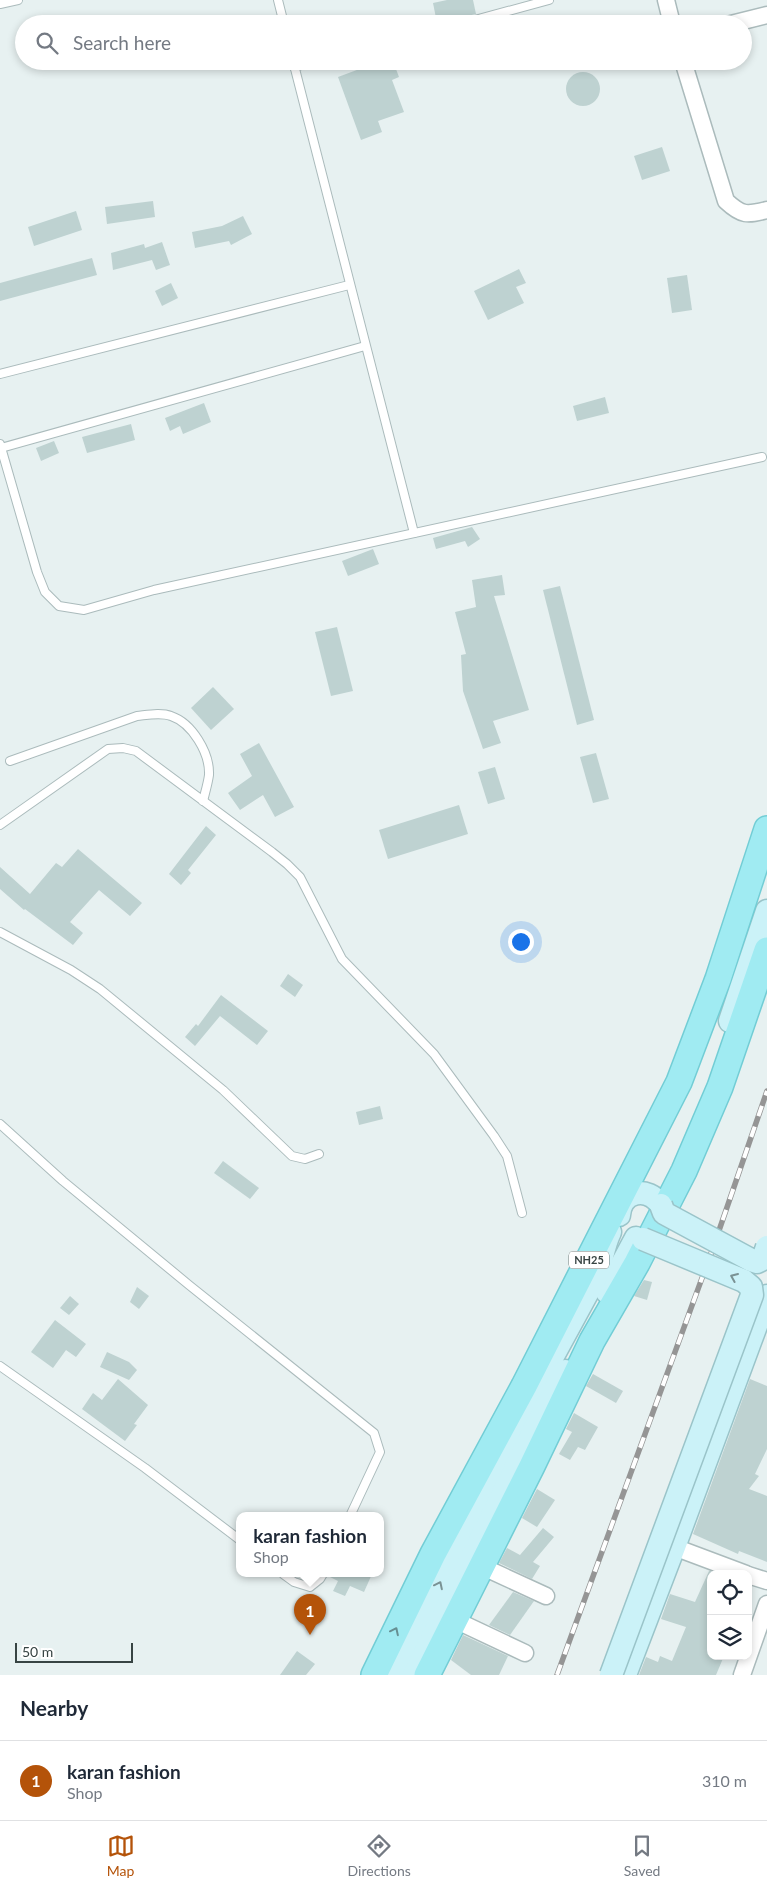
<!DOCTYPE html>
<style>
:root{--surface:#fff;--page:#f2f2f3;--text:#1f2937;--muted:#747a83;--line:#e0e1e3;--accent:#b45309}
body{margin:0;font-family:Lato,sans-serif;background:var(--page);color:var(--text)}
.controls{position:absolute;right:15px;bottom:15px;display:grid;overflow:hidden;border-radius:10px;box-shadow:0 2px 8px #0003}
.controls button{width:45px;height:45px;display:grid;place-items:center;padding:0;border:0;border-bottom:1px solid var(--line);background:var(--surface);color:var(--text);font:25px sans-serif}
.scale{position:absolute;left:15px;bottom:12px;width:118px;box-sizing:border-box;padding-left:5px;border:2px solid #374443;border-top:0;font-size:14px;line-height:18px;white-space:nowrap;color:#374443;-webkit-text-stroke:4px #fff;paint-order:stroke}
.you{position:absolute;left:520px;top:941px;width:18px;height:18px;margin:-12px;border:4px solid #fff;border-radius:50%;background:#1a73e8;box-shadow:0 0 0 8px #1a73e833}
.badge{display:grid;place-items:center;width:32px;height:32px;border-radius:50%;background:var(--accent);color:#fff;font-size:16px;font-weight:700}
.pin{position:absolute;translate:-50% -41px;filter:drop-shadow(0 1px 2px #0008)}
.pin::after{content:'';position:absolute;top:26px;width:18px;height:15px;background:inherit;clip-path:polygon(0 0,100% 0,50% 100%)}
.popup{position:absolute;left:236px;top:1512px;width:148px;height:65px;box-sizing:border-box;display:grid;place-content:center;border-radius:10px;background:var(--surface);filter:drop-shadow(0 1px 4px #0005);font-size:16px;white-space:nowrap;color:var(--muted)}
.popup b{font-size:19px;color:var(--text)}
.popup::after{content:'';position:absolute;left:50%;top:100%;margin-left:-10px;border:10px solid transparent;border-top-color:var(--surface)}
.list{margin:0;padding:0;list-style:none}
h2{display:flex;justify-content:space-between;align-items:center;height:65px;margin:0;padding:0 20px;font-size:21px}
h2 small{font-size:16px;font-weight:400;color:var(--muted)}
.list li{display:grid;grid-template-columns:32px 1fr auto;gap:15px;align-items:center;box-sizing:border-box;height:80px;padding:0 20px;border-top:1px solid var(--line)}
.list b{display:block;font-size:19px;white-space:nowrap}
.list p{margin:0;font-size:16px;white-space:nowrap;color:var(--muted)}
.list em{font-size:16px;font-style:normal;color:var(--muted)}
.icon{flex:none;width:28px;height:28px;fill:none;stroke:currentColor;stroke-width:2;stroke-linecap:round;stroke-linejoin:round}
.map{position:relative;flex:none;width:767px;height:1675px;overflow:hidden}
.search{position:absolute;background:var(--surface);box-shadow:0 2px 8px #0003;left:15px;right:15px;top:15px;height:55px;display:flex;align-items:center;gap:12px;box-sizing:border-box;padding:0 18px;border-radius:28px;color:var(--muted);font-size:19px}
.sheet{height:145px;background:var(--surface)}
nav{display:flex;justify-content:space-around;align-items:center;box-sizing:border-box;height:70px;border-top:1px solid var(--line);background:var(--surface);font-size:14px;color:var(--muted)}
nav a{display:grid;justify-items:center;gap:2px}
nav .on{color:var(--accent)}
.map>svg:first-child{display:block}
.building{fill:#bed2d1}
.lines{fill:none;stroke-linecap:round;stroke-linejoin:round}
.lane-casing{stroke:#abbbbc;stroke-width:10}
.street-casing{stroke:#abbbbc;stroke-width:19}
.secondary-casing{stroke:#9ac4c9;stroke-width:25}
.primary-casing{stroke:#72cdd5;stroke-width:28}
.lane{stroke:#fff;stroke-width:8}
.street{stroke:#fff;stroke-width:16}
.secondary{stroke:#cbf2f8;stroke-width:22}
.primary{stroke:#a0ebf2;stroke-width:25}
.rail-casing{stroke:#959595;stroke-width:5.5}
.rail{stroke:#fff;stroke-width:4;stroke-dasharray:11;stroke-linecap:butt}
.secondary-bridge-casing{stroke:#9ac4c9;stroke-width:25;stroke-linecap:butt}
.secondary-bridge{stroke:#cbf2f8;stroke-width:22}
.oneway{stroke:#7a9294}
.oneway2{stroke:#668f92}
.labels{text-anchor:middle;stroke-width:4.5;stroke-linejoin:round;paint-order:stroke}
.shield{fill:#fff;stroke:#737c7b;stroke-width:1}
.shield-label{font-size:11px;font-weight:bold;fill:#374443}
</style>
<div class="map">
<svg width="767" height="1675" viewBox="0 0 767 1675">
<rect width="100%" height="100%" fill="#e7f1f1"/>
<g class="building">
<path d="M447,0H473L476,14L437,23L433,3Z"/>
<path d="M381,61H393L399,77L392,80L404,112L378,121L382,132L361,140L338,77Z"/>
<circle cx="583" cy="89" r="17"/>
<path d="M662,147L670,171L642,180L634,156Z"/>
<path d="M153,201L155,217L107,224L105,207Z"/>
<path d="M76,211L82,230L34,246L28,227Z"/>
<path d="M243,216L252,234L231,245L229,241L195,248L192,232L222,226Z"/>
<path d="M162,242L170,265L156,270L152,260L113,270L111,253L144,244L145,248Z"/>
<path d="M92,258L97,275L0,301V283Z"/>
<path d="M519,269L526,283L516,287L524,303L488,320L474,291Z"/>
<path d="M687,275L692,310L672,313L667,278Z"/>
<path d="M171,283L178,298L162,306L155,291Z"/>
<path d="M605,397L609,413L577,421L573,406Z"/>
<path d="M204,403L211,422L183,434L180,426L170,431L165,418Z"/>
<path d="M131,424L135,440L87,453L82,437Z"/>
<path d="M54,441L59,453L41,461L36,448Z"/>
<path d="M472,527L480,539L468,547L465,541L436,549L433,538Z"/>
<path d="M373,549L379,564L348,576L342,561Z"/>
<path d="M502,575L505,595L494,596L529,710L493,721L501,743L483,749L463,691L461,655L466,654L455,612L476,607L472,580Z"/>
<path d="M560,586L594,720L577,725L543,590Z"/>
<path d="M337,627L353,691L331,696L315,632Z"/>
<path d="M213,687L234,709L211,730L191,708Z"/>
<path d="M259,743L294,807L275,817L263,795L240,810L228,793L252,776L240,754Z"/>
<path d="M596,753L609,799L593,803L580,757Z"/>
<path d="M495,767L505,799L488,804L478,772Z"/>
<path d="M459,805L468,834L388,859L379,830Z"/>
<path d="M206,826L216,835L188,870L191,873L181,885L169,874Z"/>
<path d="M78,849L142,903L130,916L99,890L70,922L83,933L73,945L25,909L24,910L0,889V867L30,894L56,863L62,867Z"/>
<path d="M288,974L303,985L295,997L280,986Z"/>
<path d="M221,995L268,1031L257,1045L220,1016L195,1046L185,1037L196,1024L198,1026Z"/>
<path d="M380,1106L383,1119L359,1125L356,1112Z"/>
<path d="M223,1161L259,1188L250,1199L214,1173Z"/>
<path d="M644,1280L652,1282L647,1300L634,1296Z"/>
<path d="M137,1287L149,1296L139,1309L130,1302Z"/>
<path d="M70,1296L79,1304L69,1315L60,1308Z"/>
<path d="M55,1320L86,1344L76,1357L66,1350L53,1368L31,1352Z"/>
<path d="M107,1352L129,1362L137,1370L129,1380L100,1367Z"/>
<path d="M593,1374L623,1391L616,1403L586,1386Z"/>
<path d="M118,1379L148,1405L134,1424L137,1425L125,1441L82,1409L93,1393L102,1400Z"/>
<path d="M750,1379L767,1386V1449L755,1474L759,1476L749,1489L767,1496V1562L739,1551L738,1554L693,1534Z"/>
<path d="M574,1413L598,1427L585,1450L578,1447L570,1460L559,1454L572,1432L566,1429Z"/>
<path d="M537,1489L555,1500L537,1527L522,1518Z"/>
<path d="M543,1528L554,1537L533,1562L540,1566L532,1579L499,1563L507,1548L520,1555Z"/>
<path d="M709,1571H711V1656H724L716,1675H639L646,1657L658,1662L660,1656L672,1661L686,1627L661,1619L670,1594L695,1602Z"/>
<path d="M329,1574H372L364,1592L350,1586L345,1596L333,1591L338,1581L328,1576Z"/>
<path d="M513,1592L534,1601L510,1635L489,1625Z"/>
<path d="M463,1635L508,1656L499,1675H471L451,1660Z"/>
<path d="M297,1651L315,1664L306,1675H280Z"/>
</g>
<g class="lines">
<defs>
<g id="lane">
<path d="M278,0L284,24"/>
<path d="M0,4L18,0"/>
<path d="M460,24L549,0"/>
<path d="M293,61L414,533"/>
<path d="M294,67L318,61"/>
<path d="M0,374L349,285"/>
<path d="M0,444L37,572L45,592L59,606L84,610L154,590L762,457"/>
<path d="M1,448L365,346"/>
<path d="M10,761L137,716C147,715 161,712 171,716C192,723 210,753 209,775C208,783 205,793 203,801"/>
<path d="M0,825L108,749L123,748L136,751L272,852L287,864L300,877L342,959L434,1054L494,1136L507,1156L522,1213"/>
<path d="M0,932L71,970L100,989L223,1090L292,1156L305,1159L319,1154"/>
<path d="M0,1124L63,1181L189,1285L374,1433L380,1452L350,1516"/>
<path d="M0,1366L145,1468L240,1540"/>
<path d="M283,1574L294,1582L310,1587L320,1579L323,1574"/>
</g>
<g id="street">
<path d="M666,0L672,24"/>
<path d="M731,24L767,15"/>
<path d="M683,61L726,201C742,216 747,215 767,210"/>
<path d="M674,1547L746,1574"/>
<path d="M481,1566L546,1596"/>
<path d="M748,1575L767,1581"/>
<path d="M455,1620L525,1653"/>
<path d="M742,1675L767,1604"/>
</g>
<g id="secondary">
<path d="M730,1021L767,911"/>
<path d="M619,1215C621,1190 648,1186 661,1205"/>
<path d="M607,1292L636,1238"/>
<path d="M394,1675L547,1367L596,1277C602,1262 603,1246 610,1232"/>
<path d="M414,1675L537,1424L565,1371"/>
<path d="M625,1675L674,1547L767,1296"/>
</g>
<g id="primary">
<path d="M374,1675L433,1554L524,1386L679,1082L718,979L767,829"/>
<path d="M427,1675L532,1466L592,1341L637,1263L684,1171L720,1087L767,950"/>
</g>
</defs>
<use href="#lane" class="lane-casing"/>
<use href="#street" class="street-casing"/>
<use href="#secondary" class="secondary-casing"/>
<use href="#primary" class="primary-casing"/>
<use href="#lane" class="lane"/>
<use href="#street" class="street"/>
<use href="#secondary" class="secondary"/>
<use href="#primary" class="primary"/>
<defs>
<path id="rail" d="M557,1675L713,1248L767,1091"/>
</defs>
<use href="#rail" class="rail-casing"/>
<use href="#rail" class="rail"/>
<defs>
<g id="secondary-bridge">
<path d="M661,1205L664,1213L751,1260L757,1262L763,1259L767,1247"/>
<path d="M611,1675L752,1295L751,1287L744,1281L643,1239"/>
</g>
</defs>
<use href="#secondary-bridge" class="secondary-bridge-casing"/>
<use href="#secondary-bridge" class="secondary-bridge"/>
</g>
<defs><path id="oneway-chevron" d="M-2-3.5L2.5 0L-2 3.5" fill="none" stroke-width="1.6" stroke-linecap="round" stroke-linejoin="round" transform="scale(1.25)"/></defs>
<g class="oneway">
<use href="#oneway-chevron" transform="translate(734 1277) rotate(-157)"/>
<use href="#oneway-chevron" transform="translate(439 1585) rotate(-64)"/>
</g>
<use class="oneway2" href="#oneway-chevron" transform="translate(395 1631) rotate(-64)"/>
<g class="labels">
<rect class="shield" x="569" y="1251.5" width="40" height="17" rx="4"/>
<g class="shield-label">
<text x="589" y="1264">NH25</text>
</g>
</g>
</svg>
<div class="controls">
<button><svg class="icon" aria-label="locate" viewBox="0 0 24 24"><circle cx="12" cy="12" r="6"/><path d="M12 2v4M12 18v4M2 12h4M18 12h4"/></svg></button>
<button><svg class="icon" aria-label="layers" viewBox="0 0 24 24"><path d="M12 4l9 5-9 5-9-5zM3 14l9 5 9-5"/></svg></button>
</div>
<div class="scale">50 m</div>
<div class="you"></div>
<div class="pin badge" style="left:310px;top:1635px">1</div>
<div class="popup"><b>karan fashion</b>Shop</div>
<div class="search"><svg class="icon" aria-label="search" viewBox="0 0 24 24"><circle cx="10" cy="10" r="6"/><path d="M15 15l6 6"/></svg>Search here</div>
</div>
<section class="sheet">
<h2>Nearby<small></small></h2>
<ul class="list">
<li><span class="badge">1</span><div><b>karan fashion</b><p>Shop</p></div><em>310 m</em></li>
</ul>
</section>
<nav>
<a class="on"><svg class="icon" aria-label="map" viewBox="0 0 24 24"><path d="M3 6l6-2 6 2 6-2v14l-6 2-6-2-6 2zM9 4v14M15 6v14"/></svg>Map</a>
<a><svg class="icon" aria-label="directions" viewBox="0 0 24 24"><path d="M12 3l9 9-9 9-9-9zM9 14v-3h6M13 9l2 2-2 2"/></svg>Directions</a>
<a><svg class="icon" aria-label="saved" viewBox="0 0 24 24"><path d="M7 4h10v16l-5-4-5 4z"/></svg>Saved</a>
</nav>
